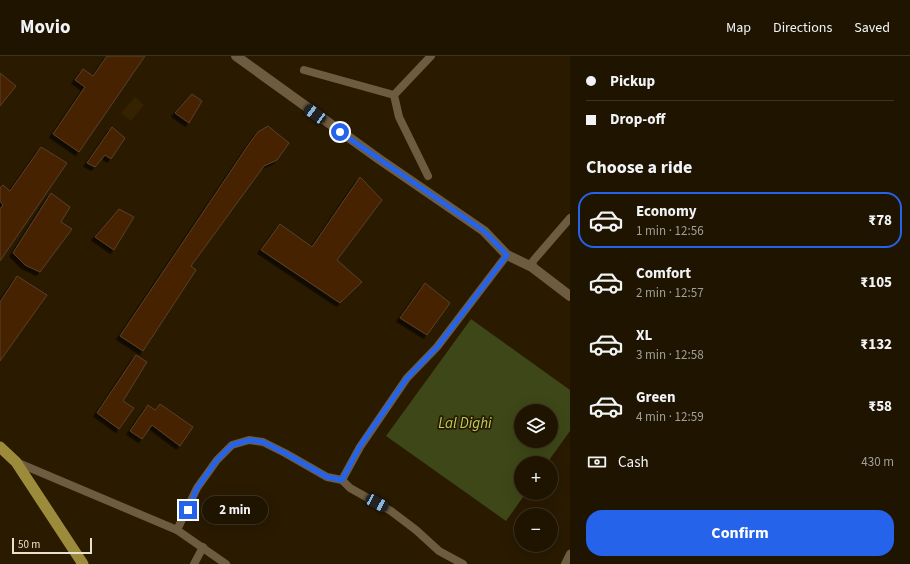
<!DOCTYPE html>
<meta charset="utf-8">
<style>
:root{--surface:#1f1400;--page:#2c210f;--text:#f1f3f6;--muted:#a19e99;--line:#3c3322;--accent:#2563eb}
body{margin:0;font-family:"Source Sans 3",sans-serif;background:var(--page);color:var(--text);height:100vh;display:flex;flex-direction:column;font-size:15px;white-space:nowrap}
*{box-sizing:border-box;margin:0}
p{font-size:13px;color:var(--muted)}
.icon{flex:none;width:22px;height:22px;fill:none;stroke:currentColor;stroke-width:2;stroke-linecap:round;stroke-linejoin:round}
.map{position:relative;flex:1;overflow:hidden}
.details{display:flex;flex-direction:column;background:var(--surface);width:340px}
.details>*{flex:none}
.banner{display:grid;align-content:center;height:88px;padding:0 16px;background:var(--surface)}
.fabs{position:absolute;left:514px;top:348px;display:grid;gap:8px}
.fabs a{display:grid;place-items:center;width:44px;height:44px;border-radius:50%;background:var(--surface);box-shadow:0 4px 16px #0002,0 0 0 1px var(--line);font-size:20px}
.scale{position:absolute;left:12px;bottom:10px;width:80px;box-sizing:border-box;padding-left:4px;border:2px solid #eae0d0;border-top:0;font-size:11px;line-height:14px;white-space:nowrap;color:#eae0d0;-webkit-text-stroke:3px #291a00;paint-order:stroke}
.end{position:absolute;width:18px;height:18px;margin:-9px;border:5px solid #2563eb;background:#fff;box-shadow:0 0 0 2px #fff}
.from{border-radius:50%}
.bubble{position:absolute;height:28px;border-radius:14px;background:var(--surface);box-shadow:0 4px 16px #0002,0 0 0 1px var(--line);font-size:13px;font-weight:700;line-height:28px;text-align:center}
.car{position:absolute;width:12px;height:24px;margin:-12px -6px;border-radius:5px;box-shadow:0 0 3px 1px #0007;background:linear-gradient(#222 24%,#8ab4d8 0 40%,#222 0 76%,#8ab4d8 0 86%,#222 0)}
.banner b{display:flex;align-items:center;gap:14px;height:38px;font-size:15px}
.banner b+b{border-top:1px solid var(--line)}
.banner i{width:10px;height:10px;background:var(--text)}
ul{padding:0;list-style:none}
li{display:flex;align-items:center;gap:12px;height:56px;margin:0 8px 6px;padding:0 8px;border:2px solid transparent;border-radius:16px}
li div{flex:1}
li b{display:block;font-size:15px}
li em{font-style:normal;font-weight:700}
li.on{border-color:var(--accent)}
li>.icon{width:36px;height:36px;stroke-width:1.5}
h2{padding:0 16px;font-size:18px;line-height:48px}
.pay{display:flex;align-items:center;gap:10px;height:44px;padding:0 16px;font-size:15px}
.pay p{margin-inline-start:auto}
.action{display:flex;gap:8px;margin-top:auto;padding:8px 16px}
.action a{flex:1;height:46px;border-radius:16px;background:var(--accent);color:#fff;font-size:16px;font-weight:700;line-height:46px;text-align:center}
header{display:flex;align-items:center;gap:24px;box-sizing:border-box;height:56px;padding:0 20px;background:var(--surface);border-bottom:1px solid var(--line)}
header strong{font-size:19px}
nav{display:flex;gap:22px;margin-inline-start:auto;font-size:14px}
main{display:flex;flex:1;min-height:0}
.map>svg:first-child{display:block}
.built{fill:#342200}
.water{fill:#3d4717;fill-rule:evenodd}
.building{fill:#472401;stroke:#59402b;filter:url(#shadow)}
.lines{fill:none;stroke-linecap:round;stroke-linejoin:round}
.minor{stroke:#6d5c3f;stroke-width:8}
.tertiary{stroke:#6d5c3f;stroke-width:10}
.primary{stroke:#9d8b3c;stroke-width:11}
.route{stroke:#2563eb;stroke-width:5}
.labels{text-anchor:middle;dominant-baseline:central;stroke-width:3.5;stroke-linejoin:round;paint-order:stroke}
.water-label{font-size:15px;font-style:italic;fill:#b9d25b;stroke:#291a00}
</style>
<header>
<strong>Movio</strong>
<nav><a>Map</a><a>Directions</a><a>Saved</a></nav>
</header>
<main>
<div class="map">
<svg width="570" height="508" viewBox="0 0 570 508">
<defs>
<filter id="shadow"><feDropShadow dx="-3.5" dy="3.5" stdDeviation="0" flood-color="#0009"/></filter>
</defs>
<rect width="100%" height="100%" fill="#291a00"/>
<!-- built -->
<path class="built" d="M135 41 144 49 131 65 121 57Z"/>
<!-- water -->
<path class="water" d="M471 263 570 334V375L547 407H521V437H526L506 465 386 380ZM521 355H551V385H521Z"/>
<!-- building -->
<g class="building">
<path d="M107 0H145L79 96 53 78 85 31 75 24 83 13 93 20Z"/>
<path d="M0 17 16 30 0 50Z"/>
<path d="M192 38 202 45 189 67 175 57Z"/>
<path d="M268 70 289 87 277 104 264 110 191 210 196 214 143 295 120 280 249 88 258 76Z"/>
<path d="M112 71 125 82 111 103 105 99 95 111 87 107Z"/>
<path d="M41 91 67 107 0 205V153L3 149 0 145V132L3 129 10 135Z"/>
<path d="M360 121 382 144 337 204 362 226 340 247 261 194 280 168 312 191Z"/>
<path d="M51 137 70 151 61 166 72 173 40 216 25 209 13 197Z"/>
<path d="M119 153 134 161 114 194 95 181Z"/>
<path d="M17 220 47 239 0 305V246Z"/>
<path d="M425 227 450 247 427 279 400 262Z"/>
<path d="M136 299 147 306 123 345 134 352 119 373 97 357Z"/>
<path d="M160 348 193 371 180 390 152 369 142 383 130 375 148 349 155 354Z"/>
</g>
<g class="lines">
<!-- minor -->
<g class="minor">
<path d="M304 14 394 39"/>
<path d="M428 120 399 61 394 39 431 0"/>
<path d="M532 211 533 205 570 162"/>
<path d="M16 406 177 474 197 432 217 404 232 389 249 384 263 386 285 397 327 421 342 424"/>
<path d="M177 474 226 508"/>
<path d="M194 508 203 491"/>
<path d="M463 508 439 495 416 474 391 455 350 432 342 424 360 391 407 322 437 291 507 199"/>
<path d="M565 508 570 498"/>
</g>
<!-- tertiary -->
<path class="tertiary" d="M236 0 379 103 484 175 507 199 532 211 570 240"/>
<!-- primary -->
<path class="primary" d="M0 391 16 406 83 508"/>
</g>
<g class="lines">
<!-- route -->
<path class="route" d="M188 454 197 432 217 404 232 389 250 384 263 386 285 397 327 421 342 424 360 390 407 322 437 291 507 199 484 175 340 76"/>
</g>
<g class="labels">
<!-- water labels -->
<g class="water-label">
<text x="465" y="367">Lal Dighi</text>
</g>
</g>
</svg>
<div class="fabs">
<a><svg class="icon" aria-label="layers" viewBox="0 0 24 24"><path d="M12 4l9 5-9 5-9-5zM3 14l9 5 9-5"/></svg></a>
<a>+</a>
<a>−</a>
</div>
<div class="scale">50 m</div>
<i class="end from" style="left:340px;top:76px"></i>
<i class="end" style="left:188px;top:454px"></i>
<div class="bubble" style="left:202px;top:440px;width:66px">2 min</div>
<i class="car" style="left:315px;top:58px;rotate:306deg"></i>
<i class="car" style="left:377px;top:447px;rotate:118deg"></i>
</div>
<section class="details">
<div class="banner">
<b><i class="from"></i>Pickup</b>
<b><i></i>Drop-off</b>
</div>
<h2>Choose a ride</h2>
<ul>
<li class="on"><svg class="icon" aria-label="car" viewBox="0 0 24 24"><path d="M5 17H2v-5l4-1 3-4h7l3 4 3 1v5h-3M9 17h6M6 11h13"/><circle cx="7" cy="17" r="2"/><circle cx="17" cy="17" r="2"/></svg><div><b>Economy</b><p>1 min · 12:56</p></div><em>₹78</em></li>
<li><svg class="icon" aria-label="car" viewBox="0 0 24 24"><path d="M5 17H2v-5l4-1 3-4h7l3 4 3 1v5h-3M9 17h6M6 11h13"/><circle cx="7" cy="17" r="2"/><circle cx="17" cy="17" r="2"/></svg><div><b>Comfort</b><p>2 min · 12:57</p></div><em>₹105</em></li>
<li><svg class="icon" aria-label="car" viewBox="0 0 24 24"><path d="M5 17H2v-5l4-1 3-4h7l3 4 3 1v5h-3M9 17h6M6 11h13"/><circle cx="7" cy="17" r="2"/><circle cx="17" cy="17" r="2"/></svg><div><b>XL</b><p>3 min · 12:58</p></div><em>₹132</em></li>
<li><svg class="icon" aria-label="car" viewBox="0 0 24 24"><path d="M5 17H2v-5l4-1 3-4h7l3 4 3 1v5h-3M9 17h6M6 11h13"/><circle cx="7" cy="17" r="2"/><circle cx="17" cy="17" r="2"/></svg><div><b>Green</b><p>4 min · 12:59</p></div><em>₹58</em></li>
</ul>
<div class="pay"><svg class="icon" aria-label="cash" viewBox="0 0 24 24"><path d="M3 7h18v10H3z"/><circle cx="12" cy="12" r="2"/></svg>Cash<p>430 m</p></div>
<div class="action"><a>Confirm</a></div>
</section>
</main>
